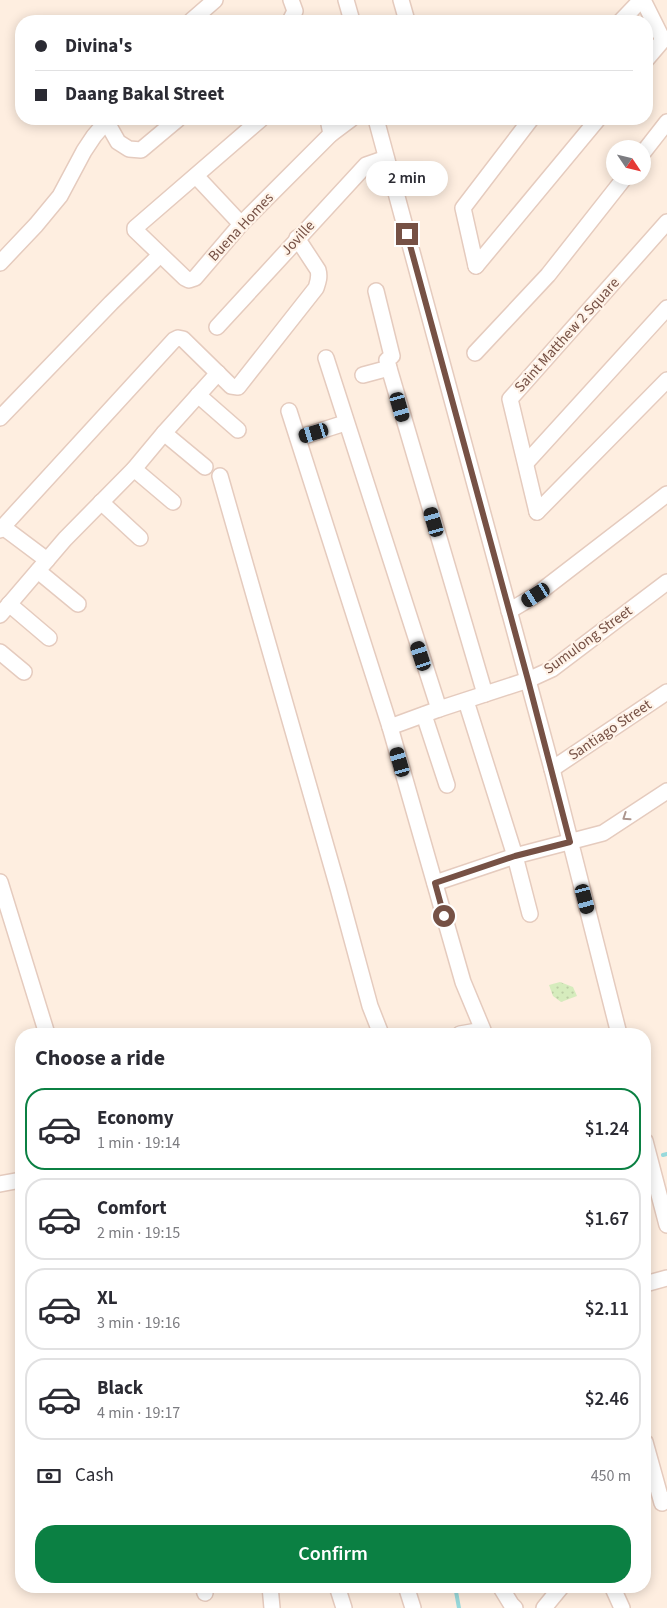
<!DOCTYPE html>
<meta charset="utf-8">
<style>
:root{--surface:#fff;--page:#f7f7f7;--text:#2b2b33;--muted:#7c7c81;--line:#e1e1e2;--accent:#0b8043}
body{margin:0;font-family:"Source Sans 3",sans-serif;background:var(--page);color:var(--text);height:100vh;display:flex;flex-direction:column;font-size:19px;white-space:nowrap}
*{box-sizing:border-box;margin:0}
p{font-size:16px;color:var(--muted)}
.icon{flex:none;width:28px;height:28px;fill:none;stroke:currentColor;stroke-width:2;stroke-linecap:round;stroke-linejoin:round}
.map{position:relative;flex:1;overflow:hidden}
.sheet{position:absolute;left:15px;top:1028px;width:636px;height:565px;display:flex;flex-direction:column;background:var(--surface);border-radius:20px;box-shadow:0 2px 12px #0003}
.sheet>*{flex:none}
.hud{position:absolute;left:15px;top:15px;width:638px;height:110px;border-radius:20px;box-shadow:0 2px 12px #0003;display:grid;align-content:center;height:110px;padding:0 20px;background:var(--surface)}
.needle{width:32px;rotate:125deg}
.fabs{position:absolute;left:606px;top:140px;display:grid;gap:10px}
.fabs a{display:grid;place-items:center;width:45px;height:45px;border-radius:50%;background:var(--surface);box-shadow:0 2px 12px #0003;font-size:25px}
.end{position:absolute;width:22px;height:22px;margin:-11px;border:6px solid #765145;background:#fff;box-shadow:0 0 0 2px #fff}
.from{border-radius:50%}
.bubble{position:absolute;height:35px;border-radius:18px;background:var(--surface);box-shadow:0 2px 12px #0003;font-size:16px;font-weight:600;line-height:35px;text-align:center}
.car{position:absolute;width:15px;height:30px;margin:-15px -8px;border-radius:6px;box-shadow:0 0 4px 1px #0007;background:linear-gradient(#222 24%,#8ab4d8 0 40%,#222 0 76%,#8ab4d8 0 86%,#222 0)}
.hud b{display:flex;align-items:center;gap:18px;height:48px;font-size:19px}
.hud b+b{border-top:1px solid var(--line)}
.hud i{width:12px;height:12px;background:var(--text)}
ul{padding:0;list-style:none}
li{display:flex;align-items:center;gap:15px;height:82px;margin:0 10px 8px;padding:0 10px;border:2px solid var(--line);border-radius:20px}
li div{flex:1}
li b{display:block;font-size:19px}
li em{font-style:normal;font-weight:600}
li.active{border-color:var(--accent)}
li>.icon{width:45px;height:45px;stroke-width:1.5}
h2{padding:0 20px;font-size:22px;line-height:60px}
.pay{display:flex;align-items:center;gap:12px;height:55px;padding:0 20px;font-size:19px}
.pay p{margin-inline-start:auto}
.cta{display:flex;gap:10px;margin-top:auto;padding:10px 20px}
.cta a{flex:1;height:58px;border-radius:20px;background:var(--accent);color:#fff;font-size:20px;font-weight:600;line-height:58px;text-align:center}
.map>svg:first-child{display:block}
.park{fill:url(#park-dots)}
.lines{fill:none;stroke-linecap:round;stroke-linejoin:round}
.stream{stroke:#98d9db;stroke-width:4}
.minor-casing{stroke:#e5cbbe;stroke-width:18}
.minor{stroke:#fff;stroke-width:15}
.oneway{stroke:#ad978f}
.route{stroke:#765145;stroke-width:6}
.labels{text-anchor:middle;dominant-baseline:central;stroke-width:4.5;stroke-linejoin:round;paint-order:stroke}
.street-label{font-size:15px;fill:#765145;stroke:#fff3e8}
</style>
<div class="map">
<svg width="667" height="1608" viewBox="0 0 667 1608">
<defs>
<pattern id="park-dots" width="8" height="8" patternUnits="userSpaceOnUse" patternTransform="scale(1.25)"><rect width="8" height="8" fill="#d6ecbd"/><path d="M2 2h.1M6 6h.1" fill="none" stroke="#bbcca4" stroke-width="1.8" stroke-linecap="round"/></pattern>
</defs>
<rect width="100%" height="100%" fill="#feeee0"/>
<!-- park -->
<path class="park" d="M560 982 573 987 577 996 561 1002 553 996 549 985Z"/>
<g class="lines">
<!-- stream -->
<g class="stream">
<path d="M663 1155 667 1154"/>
<path d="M455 1586 459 1608"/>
</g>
<!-- minor casing -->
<g class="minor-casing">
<g id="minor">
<path d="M346 0 352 21"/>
<path d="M401 0 407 21"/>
<path d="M643 0 663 40 646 60"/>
<path d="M191 21 215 0"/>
<path d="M290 21 295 11 291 0"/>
<path d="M621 21 641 0"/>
<path d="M105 119 118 142 129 149 141 150 178 119"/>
<path d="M261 119 135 228V230L185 278 189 280 195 278 241 224 331 134 351 119"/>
<path d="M328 119 331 134"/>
<path d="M376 119 552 769 619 1034"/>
<path d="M642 154 667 122"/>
<path d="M196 176 241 224"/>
<path d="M0 263 36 225 60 196 84 151 94 136 106 122"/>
<path d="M476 266 598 119"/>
<path d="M476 266 463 208 531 119"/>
<path d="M376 291 392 356 387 360 389 368 485 694"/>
<path d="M217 327 366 165 386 158"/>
<path d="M475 353 548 275 626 176"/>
<path d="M326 358 439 709"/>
<path d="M363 375 389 368"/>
<path d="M198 395 238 430"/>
<path d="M289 411 390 727 463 982 483 1030 460 1034"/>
<path d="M0 418 111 303 160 255"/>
<path d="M164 433 205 467"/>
<path d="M298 438 345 423"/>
<path d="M526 463 667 308"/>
<path d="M134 469 173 502"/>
<path d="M220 476 338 888 370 1006 381 1034"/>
<path d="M101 502 140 538"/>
<path d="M537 512 510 399 667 222"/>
<path d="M537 512 667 380"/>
<path d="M3 527 47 560"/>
<path d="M0 530 174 340 178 338 183 339 231 386 238 387 316 288C318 282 320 277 318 270L297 238"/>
<path d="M38 571 78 604"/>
<path d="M9 604 49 638"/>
<path d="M509 611 536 595 667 494"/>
<path d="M0 615 65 539 134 469 164 433 218 373"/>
<path d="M0 652 24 672"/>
<path d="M466 701 515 856 530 914"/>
<path d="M424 715 447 785"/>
<path d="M390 727 439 709 528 680 552 669 667 582"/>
<path d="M552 769 667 692"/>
<path d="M0 882 47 1034"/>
<path d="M435 883 515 856 603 833 667 791"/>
<path d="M645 1141 667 1225"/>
<path d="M0 1184 21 1180"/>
<path d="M645 1284 667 1278"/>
<path d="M645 1442 662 1503 667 1500"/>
<path d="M203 1586 205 1593"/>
<path d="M270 1586 272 1608"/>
<path d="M337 1586 344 1608"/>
<path d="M406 1586 413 1608"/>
<path d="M500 1586 511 1604 515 1608"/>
<path d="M612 1586 622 1608"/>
<path d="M544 1608 562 1586"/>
</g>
</g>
<!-- minor -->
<use href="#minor" class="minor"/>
</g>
<!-- one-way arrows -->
<defs><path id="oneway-chevron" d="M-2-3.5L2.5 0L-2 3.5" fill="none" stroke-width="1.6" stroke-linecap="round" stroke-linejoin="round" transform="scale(1.25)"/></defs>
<use class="oneway" href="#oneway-chevron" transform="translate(626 817) rotate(146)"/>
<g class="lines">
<!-- route -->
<path class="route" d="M407 234 528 680 570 842 515 856 435 883 444 916"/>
</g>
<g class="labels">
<!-- street labels -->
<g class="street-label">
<text transform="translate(241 227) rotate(-47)">Buena Homes</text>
<text transform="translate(298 238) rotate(-47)">Joville</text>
<text transform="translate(567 335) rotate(-48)">Saint Matthew 2 Square</text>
<text transform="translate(588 640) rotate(-36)">Sumulong Street</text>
<text transform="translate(610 730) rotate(-34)">Santiago Street</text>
</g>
</g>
</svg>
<div class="fabs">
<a><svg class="needle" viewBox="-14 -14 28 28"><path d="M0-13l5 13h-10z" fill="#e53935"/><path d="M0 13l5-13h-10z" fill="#7c7c81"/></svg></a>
</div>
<i class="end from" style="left:444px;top:916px"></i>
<i class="end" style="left:407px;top:234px"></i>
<div class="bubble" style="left:366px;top:161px;width:82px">2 min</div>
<i class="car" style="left:400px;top:407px;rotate:164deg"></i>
<i class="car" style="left:314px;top:433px;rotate:253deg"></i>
<i class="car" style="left:434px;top:522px;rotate:344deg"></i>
<i class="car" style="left:536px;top:595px;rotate:237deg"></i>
<i class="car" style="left:421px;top:656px;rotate:342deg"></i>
<i class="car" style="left:400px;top:762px;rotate:344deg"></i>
<i class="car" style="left:585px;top:899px;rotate:165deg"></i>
<div class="hud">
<b><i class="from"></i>Divina's</b>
<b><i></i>Daang Bakal Street</b>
</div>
<section class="sheet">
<h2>Choose a ride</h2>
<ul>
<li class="active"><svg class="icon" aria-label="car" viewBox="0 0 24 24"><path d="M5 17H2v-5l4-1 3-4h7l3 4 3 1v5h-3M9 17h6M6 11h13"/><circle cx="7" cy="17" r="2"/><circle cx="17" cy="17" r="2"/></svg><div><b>Economy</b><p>1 min · 19:14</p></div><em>$1.24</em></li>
<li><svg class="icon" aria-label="car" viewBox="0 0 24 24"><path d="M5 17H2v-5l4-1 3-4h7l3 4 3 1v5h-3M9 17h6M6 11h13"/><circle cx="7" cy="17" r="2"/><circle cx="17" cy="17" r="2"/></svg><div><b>Comfort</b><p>2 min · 19:15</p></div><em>$1.67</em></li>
<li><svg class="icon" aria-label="car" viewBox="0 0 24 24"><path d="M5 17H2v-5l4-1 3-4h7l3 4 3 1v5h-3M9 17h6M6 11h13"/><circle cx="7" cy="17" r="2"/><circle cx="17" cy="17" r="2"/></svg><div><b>XL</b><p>3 min · 19:16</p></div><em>$2.11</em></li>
<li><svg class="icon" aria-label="car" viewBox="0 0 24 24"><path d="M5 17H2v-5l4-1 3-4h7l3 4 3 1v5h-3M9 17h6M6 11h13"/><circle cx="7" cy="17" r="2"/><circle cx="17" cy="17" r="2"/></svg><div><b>Black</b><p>4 min · 19:17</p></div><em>$2.46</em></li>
</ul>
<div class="pay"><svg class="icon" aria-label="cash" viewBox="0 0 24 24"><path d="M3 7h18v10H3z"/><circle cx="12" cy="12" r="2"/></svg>Cash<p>450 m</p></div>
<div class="cta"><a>Confirm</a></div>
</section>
</div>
